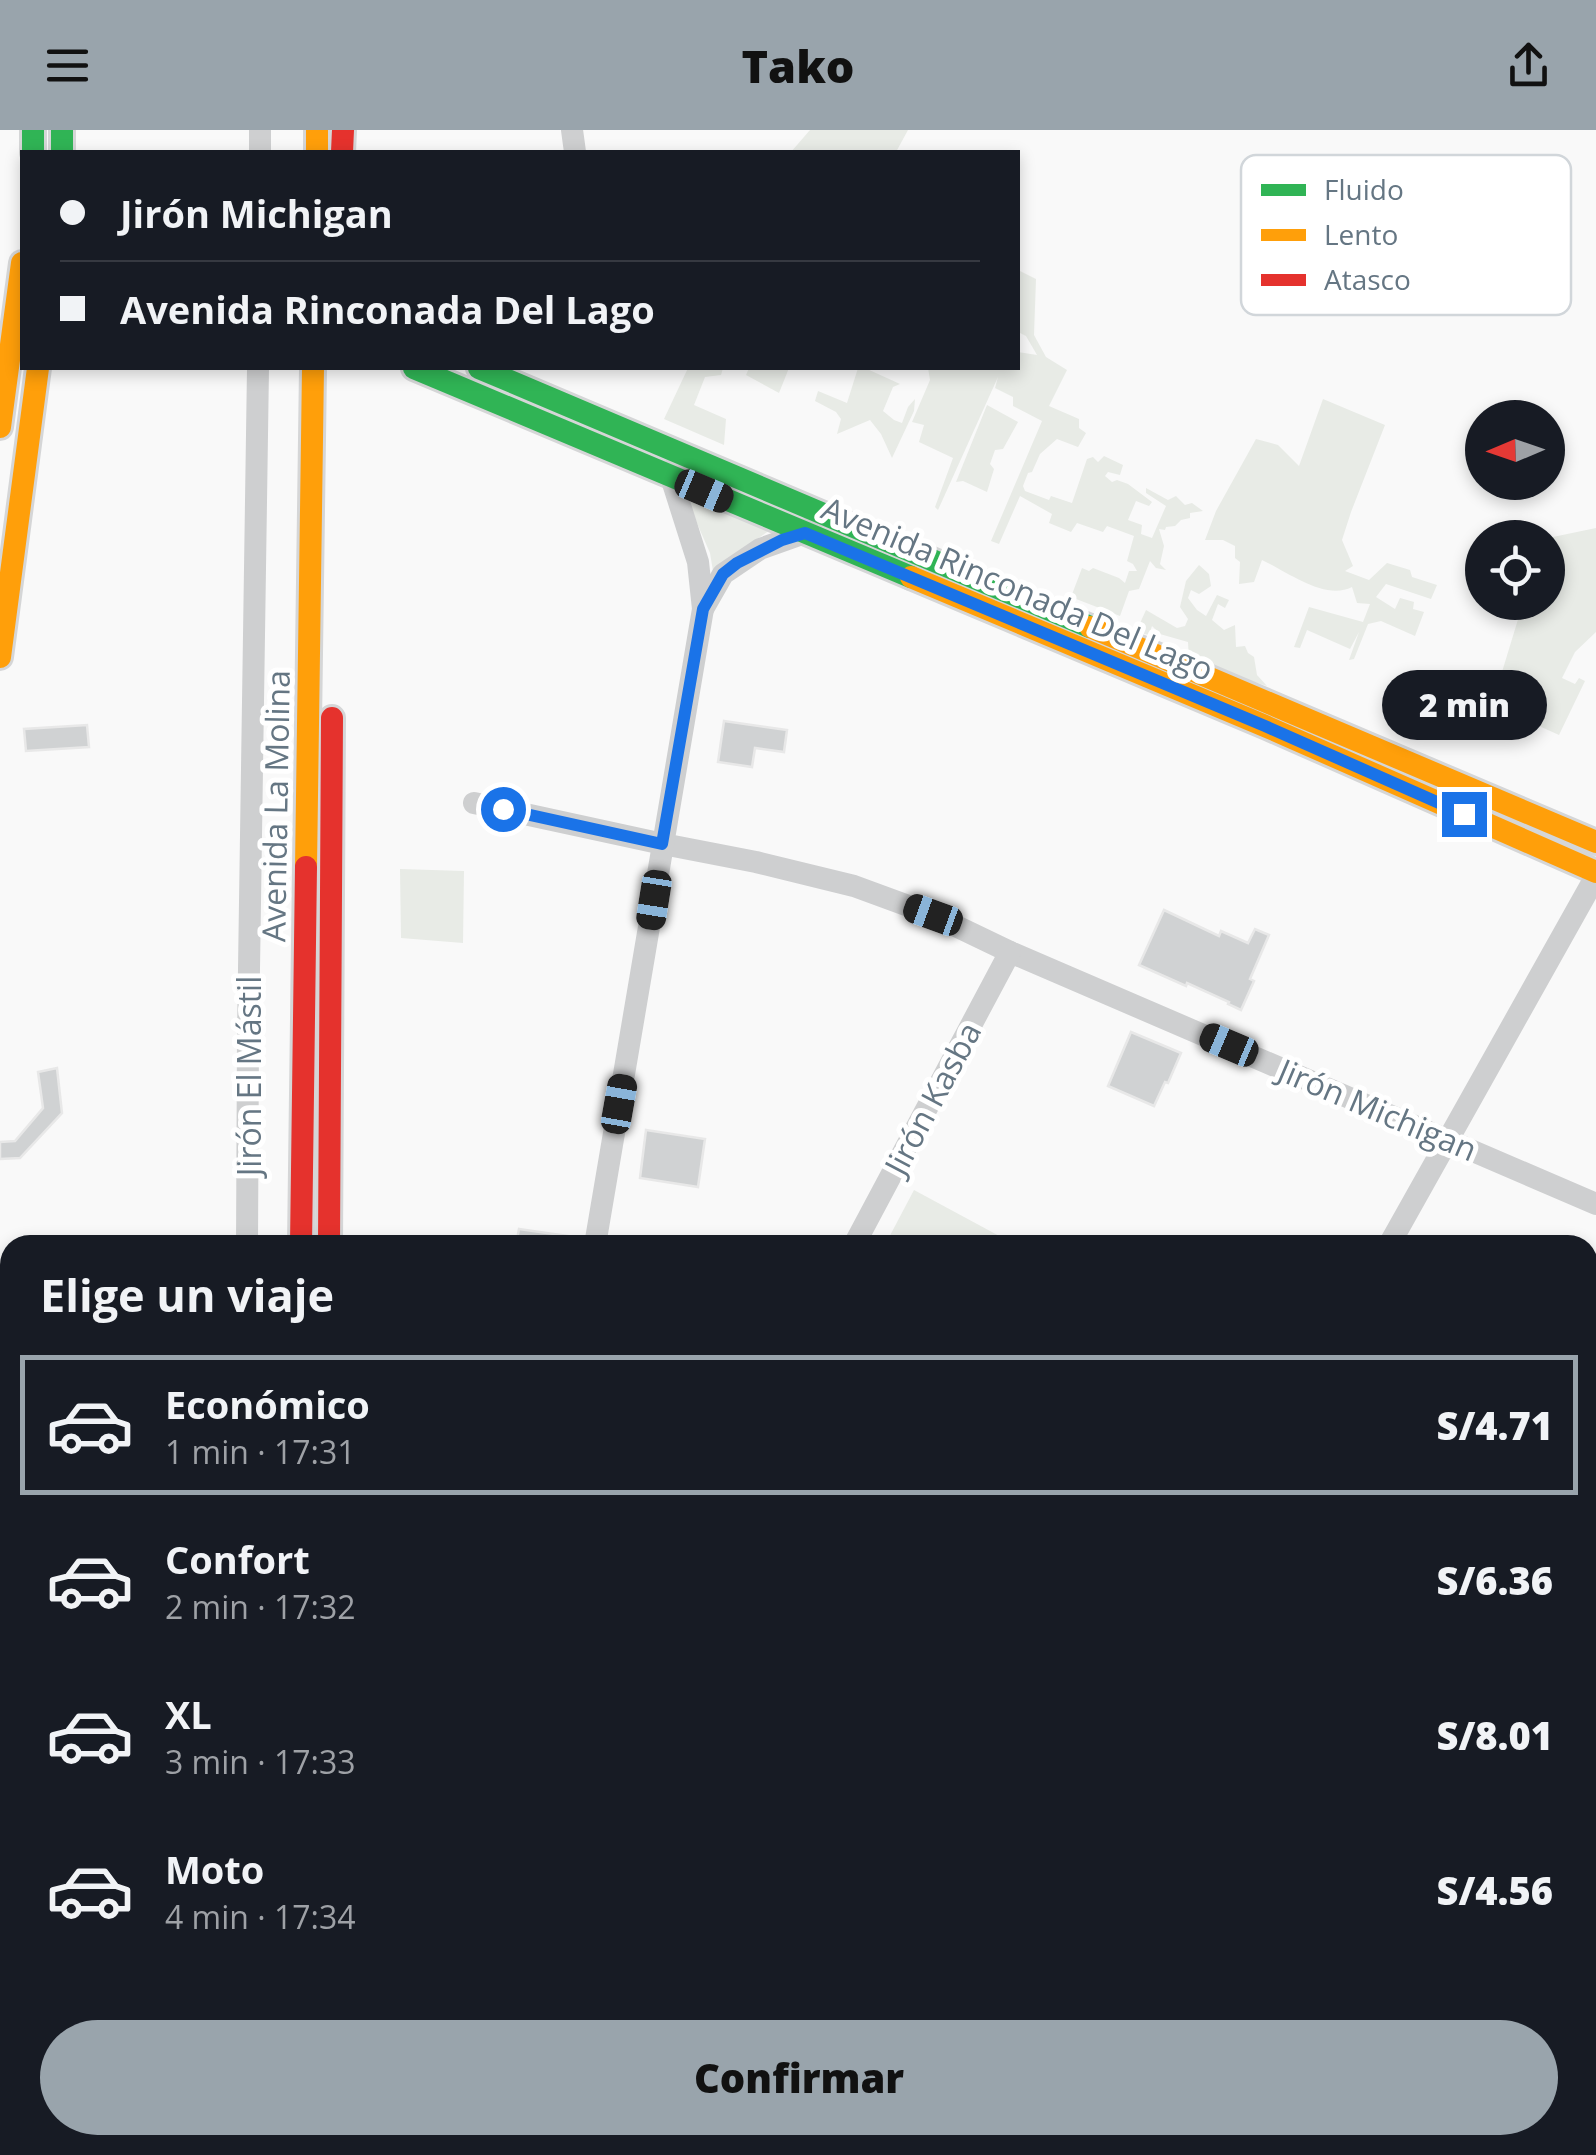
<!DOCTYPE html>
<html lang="es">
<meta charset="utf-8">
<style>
:root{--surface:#171b24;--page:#20242c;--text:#f1f3f6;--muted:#9ea1a6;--line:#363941;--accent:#99a4ac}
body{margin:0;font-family:"Open Sans",sans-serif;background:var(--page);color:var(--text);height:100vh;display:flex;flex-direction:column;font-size:38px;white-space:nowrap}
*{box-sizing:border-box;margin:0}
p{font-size:32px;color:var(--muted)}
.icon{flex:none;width:55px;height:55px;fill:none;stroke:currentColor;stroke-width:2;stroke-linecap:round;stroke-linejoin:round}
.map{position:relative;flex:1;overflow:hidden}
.drawer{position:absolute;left:0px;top:1105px;width:1598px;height:920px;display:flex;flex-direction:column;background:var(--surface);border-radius:30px 30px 0 0;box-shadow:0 5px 15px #0003}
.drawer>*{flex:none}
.banner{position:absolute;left:20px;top:20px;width:1000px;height:220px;border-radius:0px;box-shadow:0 5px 15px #0003;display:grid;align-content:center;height:220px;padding:0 40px;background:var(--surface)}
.needle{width:65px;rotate:268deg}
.fabs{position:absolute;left:1465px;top:270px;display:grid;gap:20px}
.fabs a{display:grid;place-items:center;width:100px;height:100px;border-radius:50%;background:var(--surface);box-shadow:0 5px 15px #0003;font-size:50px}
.end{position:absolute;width:45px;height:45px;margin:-22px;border:12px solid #1a73e8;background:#fff;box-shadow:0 0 0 5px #fff}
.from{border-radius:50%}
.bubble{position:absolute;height:70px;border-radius:35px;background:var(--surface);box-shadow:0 5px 15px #0003;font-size:32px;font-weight:800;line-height:70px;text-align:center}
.car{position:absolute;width:30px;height:60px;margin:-30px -15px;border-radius:12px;box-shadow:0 0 8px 2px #0007;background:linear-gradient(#222 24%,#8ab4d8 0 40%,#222 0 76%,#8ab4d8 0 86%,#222 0)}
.banner b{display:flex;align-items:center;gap:35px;height:95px;font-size:38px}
.banner b+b{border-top:2px solid var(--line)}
.banner i{width:25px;height:25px;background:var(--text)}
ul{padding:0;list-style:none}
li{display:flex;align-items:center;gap:30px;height:140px;margin:0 20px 15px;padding:0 20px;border:5px solid transparent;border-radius:0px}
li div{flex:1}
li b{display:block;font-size:38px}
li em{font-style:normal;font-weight:800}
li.on{border-color:var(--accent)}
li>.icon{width:90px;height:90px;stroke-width:1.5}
h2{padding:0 40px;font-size:45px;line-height:120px}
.button{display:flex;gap:20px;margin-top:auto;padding:20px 40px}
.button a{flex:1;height:115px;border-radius:60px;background:var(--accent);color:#111;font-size:40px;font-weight:800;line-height:115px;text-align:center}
header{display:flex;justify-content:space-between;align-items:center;height:130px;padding:0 40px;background:var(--accent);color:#111;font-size:45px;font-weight:800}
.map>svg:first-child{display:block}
.green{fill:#e8ebe6}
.building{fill:#d0d2d3;stroke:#e8e8e8;stroke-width:2.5}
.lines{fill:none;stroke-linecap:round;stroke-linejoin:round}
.fast-casing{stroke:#d5d6d7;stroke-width:28}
.slow-casing{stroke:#d5d6d7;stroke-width:28}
.jam-casing{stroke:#d5d6d7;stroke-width:28}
.street{stroke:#cecfd0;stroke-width:22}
.fast{stroke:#30b455;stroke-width:22}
.slow{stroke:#ff9f0a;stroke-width:22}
.jam{stroke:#e5322d;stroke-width:22}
.route{stroke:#1a73e8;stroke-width:12}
.labels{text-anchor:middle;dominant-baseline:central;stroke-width:10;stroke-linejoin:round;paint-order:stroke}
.street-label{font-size:32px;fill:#657683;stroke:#fff}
.key{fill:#fff;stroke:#d1d6da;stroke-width:2.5}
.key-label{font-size:28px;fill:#657683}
</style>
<header><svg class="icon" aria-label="menu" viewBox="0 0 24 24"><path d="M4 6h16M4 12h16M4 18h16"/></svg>Tako<svg class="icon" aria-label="share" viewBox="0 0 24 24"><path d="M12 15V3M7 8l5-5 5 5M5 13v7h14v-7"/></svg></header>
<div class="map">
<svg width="1596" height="2025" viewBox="0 0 1596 2025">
<rect width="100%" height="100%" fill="#f9f9f9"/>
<!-- green -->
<g class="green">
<path d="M810 0H908L896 22H791Z"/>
<path d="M1018 140 1036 149 1034 205 1046 227 1067 240 1049 276 1079 289V298L1086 303 1078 317 1057 309 1040 324 1032 342 1028 343 1023 356 1025 361 1049 370 1051 366 1072 373 1087 329 1093 327 1098 332 1104 326 1123 335 1120 345 1108 342 1105 346 1112 352 1117 350 1128 354 1152 372 1149 376 1136 371 1128 390 1142 395 1141 404 1152 408 1166 376 1146 363V358L1168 370 1176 366 1185 375 1192 373 1203 381 1190 383V388L1181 390 1175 396 1166 397 1165 400 1159 399 1164 416 1160 434 1166 440 1156 438 1150 431 1139 459 1129 461 1120 486 1071 467 1082 438 1089 441 1093 438 1119 448 1125 453 1129 441H1137L1133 434 1127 431 1134 406 1107 396 1103 402 1077 393 1071 402 1049 393 1052 384 1020 366 999 414 991 411 1042 291 1013 276V267L995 258 998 247 938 380 935 377 953 328 919 312 924 295 912 292 930 250 928 238H1018V222L1037 225 1026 206 1018 202Z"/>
<path d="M688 238H723L721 245 705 247 694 275 726 289 724 315 664 289Z"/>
<path d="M749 238H789L779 263 746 245Z"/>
<path d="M858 238H865L900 254 893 257 883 281 894 290 902 293 908 277 915 269 914 281 892 328 881 304 870 290 837 304 841 289 836 282 815 271 818 261 847 273Z"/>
<path d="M1323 269 1385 295 1351 382 1342 410 1353 436 1345 441 1369 450 1387 433 1410 440 1412 447 1437 455 1431 469 1386 454 1376 467 1395 479 1400 468 1414 472 1413 479 1424 482 1415 506 1381 491 1368 494 1354 529 1349 530 1359 502 1350 519 1307 500 1300 518 1294 517 1309 477 1363 492 1370 474 1357 473 1352 457C1325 471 1288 442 1262 430L1254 452 1239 454 1240 432 1235 428V416L1223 410H1205L1216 381 1256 309 1278 315 1299 336Z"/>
<path d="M987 275 1018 292 1003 319 995 320 990 334 994 339 987 362 963 351 956 352Z"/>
<path d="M682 359 774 397 713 441 710 423Z"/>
<path d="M1596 398V502L1575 522 1562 548 1575 554 1579 548 1585 551 1559 605 1539 596 1540 590 1513 579 1510 584 1491 578 1523 473 1548 472V408Z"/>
<path d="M1199 435 1209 444 1211 456 1199 464 1191 460 1188 468 1197 480 1206 486 1217 465 1229 470 1225 478 1218 474 1212 490 1224 500 1235 495 1236 517 1245 516 1248 523 1254 527 1257 545 1267 556 1189 531 1188 512 1160 504 1152 496 1149 505 1136 502 1146 480 1177 498 1185 496 1188 489 1180 477 1186 451Z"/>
<path d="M400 739 464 741 463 813 401 808Z"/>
<path d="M914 1060 1016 1115H885Z"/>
</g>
<!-- building -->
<g class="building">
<path d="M724 591 787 600 784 622 755 618 752 637 718 632Z"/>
<path d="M87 595 89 617 26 621 24 599Z"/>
<path d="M1164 780 1219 806 1221 801 1248 813 1255 799 1269 805 1250 849 1254 851 1241 880 1228 874 1229 872 1187 853 1186 856 1139 835Z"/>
<path d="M1131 902 1181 923 1168 953 1165 952 1154 976 1108 956Z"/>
<path d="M57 938 62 983 20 1028 0 1029V1012L15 1011 43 978 38 942Z"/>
<path d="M646 1000 705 1009 698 1057 640 1048Z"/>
<path d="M519 1099 568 1106 567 1115H516Z"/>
</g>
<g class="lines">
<!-- fast casing -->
<g class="fast-casing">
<g id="fast">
<path d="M33 0V22"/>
<path d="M62 0V22"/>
<path d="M414 238 911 447"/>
<path d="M479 238 1090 497"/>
<path d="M378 2015 383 2025"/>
</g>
</g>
<!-- slow casing -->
<g class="slow-casing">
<g id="slow">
<path d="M317 0V22"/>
<path d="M0 297 22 133"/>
<path d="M911 447 1265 596 1596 742"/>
<path d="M1090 497 1596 712"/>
<path d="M0 527 38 238"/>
<path d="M306 737 313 238"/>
<path d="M1588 1870 1596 1875"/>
<path d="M326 2025 327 2015"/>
</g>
</g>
<!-- jam casing -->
<g class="jam-casing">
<g id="jam">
<path d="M342 22 343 0"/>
<path d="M301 1115 306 737"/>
<path d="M329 1115 332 588"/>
<path d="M0 1432 10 1436"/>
<path d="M0 1458 10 1462"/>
<path d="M1588 1834 1596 1839"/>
<path d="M275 2025 276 2015"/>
</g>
</g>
<!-- street -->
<g class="street">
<path d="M572 0 575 22"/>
<path d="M260 22V0"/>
<path d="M703 479 723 444 760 419 805 403 811 397"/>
<path d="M474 673 663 714 756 732 854 756 933 785 1010 822 1596 1074"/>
<path d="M247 1115 248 906 258 238"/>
<path d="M595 1115 703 479 698 432 671 347 674 338"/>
<path d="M854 1115 1010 822"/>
<path d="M1389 1115 1596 746"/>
<path d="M1588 1428 1596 1412"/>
<path d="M0 1580 10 1584"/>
<path d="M0 2009 10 2006"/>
<path d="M755 2015 761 2025"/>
<path d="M1167 2015 1186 2025"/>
<path d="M874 2025 884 2015"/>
</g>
<!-- fast -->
<use href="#fast" class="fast"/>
<!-- slow -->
<use href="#slow" class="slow"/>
<!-- jam -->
<use href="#jam" class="jam"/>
</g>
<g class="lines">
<!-- route -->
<path class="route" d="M503 679 662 714 703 479 723 444 737 433 782 410 805 403 1265 596 1464 684"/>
</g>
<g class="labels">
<!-- street labels -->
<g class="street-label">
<text transform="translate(1018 458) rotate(23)">Avenida Rinconada Del Lago</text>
<text transform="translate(275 676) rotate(-89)">Avenida La Molina</text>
<text transform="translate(248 946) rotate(-90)">Jirón El Mástil</text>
<text transform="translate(932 968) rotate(-62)">Jirón Kasba</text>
<text transform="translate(1378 979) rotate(23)">Jirón Michigan</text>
</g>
</g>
<!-- legend -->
<rect x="1241" y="25" width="330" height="160" rx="15" class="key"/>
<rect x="1261" y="54" width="45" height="12" fill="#30b455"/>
<rect x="1261" y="99" width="45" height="12" fill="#ff9f0a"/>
<rect x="1261" y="144" width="45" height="12" fill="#e5322d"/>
<g class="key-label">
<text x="1324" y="70">Fluido</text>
<text x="1324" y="115">Lento</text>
<text x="1324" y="160">Atasco</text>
</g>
</svg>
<div class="fabs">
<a><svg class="needle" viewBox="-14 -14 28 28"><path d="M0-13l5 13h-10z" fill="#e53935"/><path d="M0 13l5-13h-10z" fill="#9ea1a6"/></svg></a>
<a><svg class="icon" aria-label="locate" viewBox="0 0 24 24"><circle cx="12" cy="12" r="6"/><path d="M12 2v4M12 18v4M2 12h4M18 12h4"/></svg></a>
</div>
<i class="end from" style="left:503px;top:679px"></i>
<i class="end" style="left:1464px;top:684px"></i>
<div class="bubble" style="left:1382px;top:540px;width:165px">2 min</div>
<i class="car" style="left:704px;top:361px;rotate:113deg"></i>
<i class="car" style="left:654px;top:770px;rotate:189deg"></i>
<i class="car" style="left:933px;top:785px;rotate:290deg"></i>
<i class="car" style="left:1229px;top:915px;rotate:293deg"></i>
<i class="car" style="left:619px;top:974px;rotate:10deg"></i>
<div class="banner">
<b><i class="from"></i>Jirón Michigan</b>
<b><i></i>Avenida Rinconada Del Lago</b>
</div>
<section class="drawer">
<h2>Elige un viaje</h2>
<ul>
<li class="on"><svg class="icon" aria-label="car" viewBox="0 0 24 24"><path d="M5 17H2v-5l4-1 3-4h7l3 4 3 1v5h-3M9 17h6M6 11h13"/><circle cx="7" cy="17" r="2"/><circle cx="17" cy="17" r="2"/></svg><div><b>Económico</b><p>1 min · 17:31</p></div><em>S/4.71</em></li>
<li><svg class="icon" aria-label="car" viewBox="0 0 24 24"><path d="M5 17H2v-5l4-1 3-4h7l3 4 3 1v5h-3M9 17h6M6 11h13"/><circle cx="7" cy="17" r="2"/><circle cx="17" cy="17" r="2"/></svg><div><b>Confort</b><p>2 min · 17:32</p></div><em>S/6.36</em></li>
<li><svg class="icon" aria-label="car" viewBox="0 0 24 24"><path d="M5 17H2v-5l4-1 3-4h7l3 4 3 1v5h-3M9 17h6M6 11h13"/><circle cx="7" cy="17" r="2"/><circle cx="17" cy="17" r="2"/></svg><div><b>XL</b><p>3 min · 17:33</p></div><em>S/8.01</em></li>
<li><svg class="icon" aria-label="car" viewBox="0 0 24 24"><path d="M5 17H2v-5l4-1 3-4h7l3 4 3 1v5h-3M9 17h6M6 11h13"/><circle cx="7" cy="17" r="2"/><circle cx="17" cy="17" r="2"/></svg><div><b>Moto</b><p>4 min · 17:34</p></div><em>S/4.56</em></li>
</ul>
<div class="button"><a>Confirmar</a></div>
</section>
</div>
